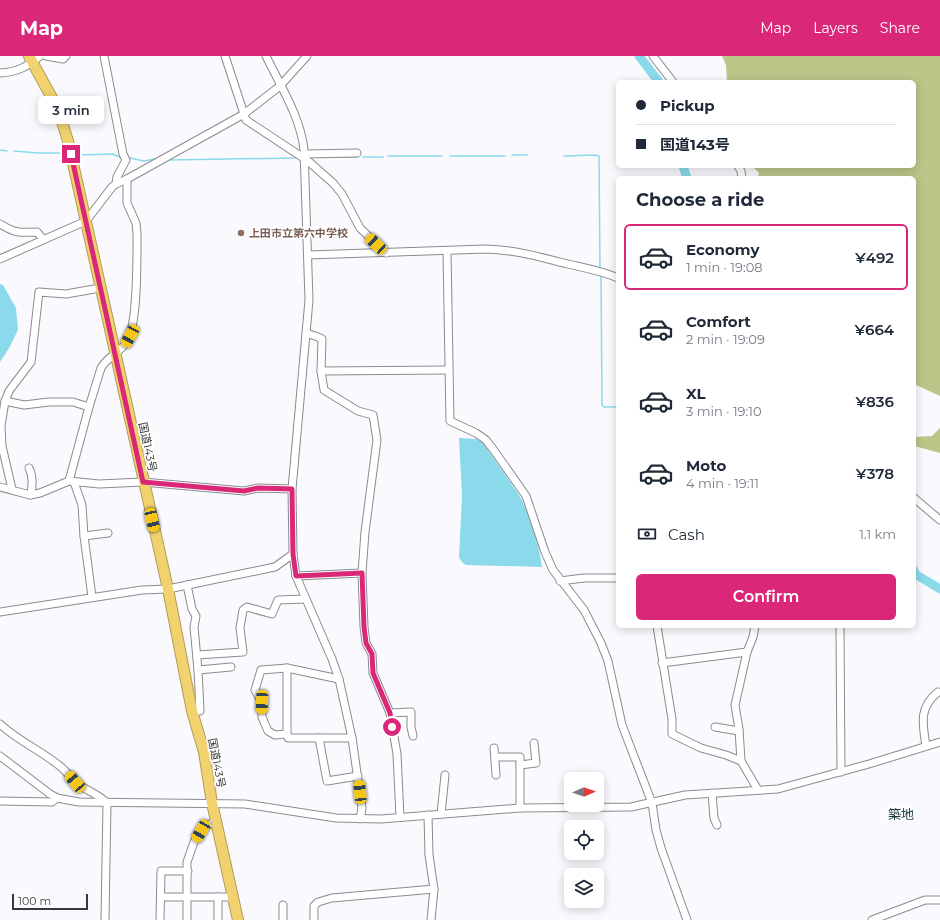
<!DOCTYPE html>
<meta charset="utf-8">
<style>
:root{--surface:#fff;--page:#f6f6f7;--text:#1f2937;--muted:#747a83;--line:#e0e1e3;--accent:#db2777}
body{margin:0;font-family:Montserrat,"Noto Sans JP",sans-serif;background:var(--page);color:var(--text);height:100vh;display:flex;flex-direction:column;font-size:15px;white-space:nowrap}
*{box-sizing:border-box;margin:0}
p{font-size:13px;color:var(--muted)}
.icon{flex:none;width:22px;height:22px;fill:none;stroke:currentColor;stroke-width:2;stroke-linecap:round;stroke-linejoin:round}
.map{position:relative;flex:1;overflow:hidden}
.panel{position:absolute;left:616px;top:120px;width:300px;height:452px;display:flex;flex-direction:column;background:var(--surface);border-radius:6px;box-shadow:0 2px 10px #0003}
.panel>*{flex:none}
.hud{position:absolute;left:616px;top:24px;width:300px;height:88px;border-radius:6px;box-shadow:0 2px 10px #0003;display:grid;align-content:center;height:88px;padding:0 20px;background:var(--surface)}
.needle{width:26px;rotate:88deg}
.tools{position:absolute;left:564px;top:716px;display:grid;gap:8px}
.tools a{display:grid;place-items:center;width:40px;height:40px;border-radius:6px;background:var(--surface);box-shadow:0 2px 10px #0003;font-size:20px}
.scale{position:absolute;left:12px;bottom:10px;width:76px;box-sizing:border-box;padding-left:4px;border:2px solid #39393b;border-top:0;font-size:11px;line-height:14px;white-space:nowrap;color:#39393b;-webkit-text-stroke:3px #fff;paint-order:stroke}
.end{position:absolute;width:18px;height:18px;margin:-9px;border:5px solid #db2777;background:#fff;box-shadow:0 0 0 2px #fff}
.from{border-radius:50%}
.bubble{position:absolute;height:28px;border-radius:6px;background:var(--surface);box-shadow:0 2px 10px #0003;font-size:13px;font-weight:600;line-height:28px;text-align:center}
.car{position:absolute;width:12px;height:24px;margin:-12px -6px;border-radius:5px;box-shadow:0 0 3px 1px #0007;background:linear-gradient(#f5c518 24%,#345 0 40%,#f5c518 0 76%,#345 0 86%,#f5c518 0)}
.hud b{display:flex;align-items:center;gap:14px;height:38px;font-size:15px}
.hud b+b{border-top:1px solid var(--line)}
.hud i{width:10px;height:10px;background:var(--text)}
ul{padding:0;list-style:none}
li{display:flex;align-items:center;gap:12px;height:66px;margin:0 8px 6px;padding:0 12px;border:2px solid transparent;border-radius:6px}
li div{flex:1}
li b{display:block;font-size:15px}
li em{font-style:normal;font-weight:600}
li.active{border-color:var(--accent)}
li>.icon{width:36px;height:36px;stroke-width:1.5}
h2{padding:0 20px;font-size:18px;line-height:48px}
.pay{display:flex;align-items:center;gap:10px;height:44px;padding:0 20px;font-size:15px}
.pay p{margin-inline-start:auto}
.action{display:flex;gap:8px;margin-top:auto;padding:8px 20px}
.action a{flex:1;height:46px;border-radius:6px;background:var(--accent);color:#fff;font-size:16px;font-weight:600;line-height:46px;text-align:center}
header{display:flex;align-items:center;gap:24px;box-sizing:border-box;height:56px;padding:0 20px;background:var(--accent);color:#fff}
header strong{font-size:19px}
nav{display:flex;gap:22px;margin-inline-start:auto;font-size:14px}
.map>svg:first-child{display:block}
.forest{fill:#bdc589}
.water{fill:#8bdaeb}
.lines{fill:none;stroke-linecap:round;stroke-linejoin:round}
.stream{stroke:#8bdaeb;stroke-width:1.5}
.river{stroke:#8bdaeb;stroke-width:9}
.minor-casing{stroke:#8b8b8f;stroke-width:9}
.highway-casing{stroke:#b19c5c;stroke-width:12}
.minor{stroke:#fff;stroke-width:7}
.highway{stroke:#f1d26e;stroke-width:10}
.route{stroke:#db2777;stroke-width:5}
.education-dot{fill:#8d6e63;stroke:#fff;stroke-width:1.5}
.labels{text-anchor:middle;dominant-baseline:central;stroke-width:3.5;stroke-linejoin:round;paint-order:stroke}
.education-label{font-size:11px;font-weight:bold;fill:#785e54;stroke:#fff;text-anchor:start}
.street-label{font-size:11px;fill:#39393b;stroke:#fff}
.quarter-label{font-size:13px;fill:#193c3d;stroke:#fff}
</style>
<header>
<strong>Map</strong>
<nav><a>Map</a><a>Layers</a><a>Share</a></nav>
</header>
<div class="map">
<svg width="940" height="864" viewBox="0 0 940 864">
<rect width="100%" height="100%" fill="#fafafe"/>
<!-- forest -->
<g class="forest">
<path d="M722 0H940V340L914 328V122H758L759 117 752 110H914V26H727L726 9Z"/>
<path d="M940 372V397L914 390V381L932 380Z"/>
</g>
<!-- water -->
<g class="water">
<path d="M0 228 3 229 16 252 18 274 9 292 0 306Z"/>
<path d="M459 382 476 383 484 388 519 439C529 456 540 492 542 511L467 509C463 508 461 505 459 501L462 440Z"/>
</g>
<g class="lines">
<!-- stream -->
<g class="stream">
<path d="M0 94 7 95"/>
<path d="M14 95 38 97H58L67 100"/>
<path d="M75 99 112 98 120 101"/>
<path d="M512 99H527"/>
<path d="M388 100H442"/>
<path d="M450 100H505"/>
<path d="M564 100 595 99 599 100 600 211"/>
<path d="M339 101H358"/>
<path d="M363 101H383"/>
<path d="M130 102 144 105 155 103"/>
<path d="M168 104 295 102"/>
<path d="M601 220 602 349 604 351H618"/>
<path d="M914 517 915 518"/>
</g>
<!-- river -->
<g class="river">
<path d="M639 0 659 26"/>
<path d="M683 110 687 122"/>
<path d="M914 514 915 518 940 533"/>
</g>
<!-- minor casing -->
<g class="minor-casing">
<g id="minor">
<path d="M46 0 63 3 66 0"/>
<path d="M104 0 123 98 126 104 117 121 116 128"/>
<path d="M225 0 246 64 308 105 333 127 342 138 360 172 386 197"/>
<path d="M266 0C280 29 301 62 304 94L309 244 292 433 293 498 296 520 332 603 339 623 352 682 362 752 360 763"/>
<path d="M653 0 673 26"/>
<path d="M0 17C17 16 27 11 40 0"/>
<path d="M304 98 357 97"/>
<path d="M738 110 741 115 742 122"/>
<path d="M0 168C15 177 19 177 37 176L43 183"/>
<path d="M447 195 450 365 476 377 486 384 493 393 526 440 545 496 553 514 584 554 601 587 608 605 622 669 652 747 656 774 661 792 687 864"/>
<path d="M308 199 486 193C517 194 539 201 568 208 585 212 602 215 618 222"/>
<path d="M0 203 86 165 112 131 116 128 127 123 244 58 280 30 307 0"/>
<path d="M306 277 318 281 322 283 321 315 324 334 358 355 373 359 377 384 365 476 362 517 364 571 366 587 372 598 373 617 390 657 397 698 400 761"/>
<path d="M321 315 448 314"/>
<path d="M5 345 24 349 49 346H73L89 351"/>
<path d="M29 412C33 420 33 431 30 439"/>
<path d="M69 425 89 351 101 312C107 301 120 296 127 286 138 268 137 202 137 178L136 167 127 147V123"/>
<path d="M74 426 82 449 84 480 92 541"/>
<path d="M0 431 30 439 40 437 69 425 99 428 143 426 244 435 258 432 292 433"/>
<path d="M12 433 2 390 1 370 5 345 9 335 31 306 39 236 66 238 100 232"/>
<path d="M914 442 940 464"/>
<path d="M84 480 108 477"/>
<path d="M296 520 362 517"/>
<path d="M560 525 584 522H618"/>
<path d="M187 529 192 553 196 560 194 571 198 614 200 655H192"/>
<path d="M0 556 142 534 168 533 275 511 293 498"/>
<path d="M657 570 672 663V678L701 692 726 699 741 705"/>
<path d="M755 570 753 581 747 596 735 649 739 673 741 705 758 734"/>
<path d="M840 570 841 716"/>
<path d="M197 599 243 596 240 572 243 554 247 551 272 558 278 544 306 543"/>
<path d="M662 607 747 596"/>
<path d="M287 612V678L288 682H352"/>
<path d="M198 614 231 611"/>
<path d="M390 657 411 656V671L413 680"/>
<path d="M0 668C18 685 42 695 61 711 68 717 73 725 81 730 90 736 99 739 107 747L105 864"/>
<path d="M715 671 739 675"/>
<path d="M287 678 275 679 268 675 262 661V646L255 634 261 614 287 612 339 623"/>
<path d="M319 682 327 725 358 720"/>
<path d="M926 690C923 669 918 652 938 636"/>
<path d="M494 692 496 719"/>
<path d="M0 700 50 738 57 742 79 746 245 748 336 762 381 763 520 752 631 751 685 739 778 733 869 708 940 686"/>
<path d="M495 701H520V709"/>
<path d="M712 737 714 762 717 769"/>
<path d="M0 745 52 746 57 742"/>
<path d="M520 752V709L536 707 534 687"/>
<path d="M441 758 445 719"/>
<path d="M428 759 429 799 434 833 431 864"/>
<path d="M161 841H233"/>
<path d="M218 841V864"/>
<path d="M160 864 161 815H188"/>
<path d="M187 864V806L194 786 201 775 207 769 216 766"/>
<path d="M283 864V849"/>
<path d="M314 864V850L318 846 332 842 434 833"/>
<path d="M872 864 925 844H940"/>
</g>
</g>
<!-- highway casing -->
<g class="highway-casing">
<path id="highway" d="M29 0 58 53 68 85 168 533 192 655 204 696 212 747 238 864"/>
</g>
<!-- minor -->
<use href="#minor" class="minor"/>
<!-- highway -->
<use href="#highway" class="highway"/>
</g>
<g class="lines">
<!-- route -->
<path class="route" d="M71 98 143 426 244 435 258 432 292 433 293 498 296 520 362 517 364 571 366 587 372 598 373 617 390 657 392 671"/>
</g>
<!-- markers -->
<circle class="education-dot" cx="241" cy="177" r="4"/>
<g class="labels">
<!-- education labels -->
<g class="education-label">
<text x="249" y="177">上田市立第六中学校</text>
</g>
<!-- street labels -->
<g class="street-label">
<text transform="translate(148 391) rotate(78)">国道143号</text>
<text transform="translate(217 707) rotate(79)">国道143号</text>
</g>
<!-- quarter labels -->
<g class="quarter-label">
<text x="901" y="758">築地</text>
</g>
</g>
</svg>
<div class="tools">
<a><svg class="needle" viewBox="-14 -14 28 28"><path d="M0-13l5 13h-10z" fill="#e53935"/><path d="M0 13l5-13h-10z" fill="#747a83"/></svg></a>
<a><svg class="icon" aria-label="locate" viewBox="0 0 24 24"><circle cx="12" cy="12" r="6"/><path d="M12 2v4M12 18v4M2 12h4M18 12h4"/></svg></a>
<a><svg class="icon" aria-label="layers" viewBox="0 0 24 24"><path d="M12 4l9 5-9 5-9-5zM3 14l9 5 9-5"/></svg></a>
</div>
<div class="scale">100 m</div>
<i class="end from" style="left:392px;top:671px"></i>
<i class="end" style="left:71px;top:98px"></i>
<div class="bubble" style="left:38px;top:40px;width:66px">3 min</div>
<i class="car" style="left:376px;top:188px;rotate:313deg"></i>
<i class="car" style="left:130px;top:280px;rotate:208deg"></i>
<i class="car" style="left:152px;top:464px;rotate:167deg"></i>
<i class="car" style="left:262px;top:646px;rotate:182deg"></i>
<i class="car" style="left:75px;top:726px;rotate:320deg"></i>
<i class="car" style="left:360px;top:736px;rotate:354deg"></i>
<i class="car" style="left:201px;top:775px;rotate:210deg"></i>
<div class="hud">
<b><i class="from"></i>Pickup</b>
<b><i></i>国道143号</b>
</div>
<section class="panel">
<h2>Choose a ride</h2>
<ul>
<li class="active"><svg class="icon" aria-label="car" viewBox="0 0 24 24"><path d="M5 17H2v-5l4-1 3-4h7l3 4 3 1v5h-3M9 17h6M6 11h13"/><circle cx="7" cy="17" r="2"/><circle cx="17" cy="17" r="2"/></svg><div><b>Economy</b><p>1 min · 19:08</p></div><em>¥492</em></li>
<li><svg class="icon" aria-label="car" viewBox="0 0 24 24"><path d="M5 17H2v-5l4-1 3-4h7l3 4 3 1v5h-3M9 17h6M6 11h13"/><circle cx="7" cy="17" r="2"/><circle cx="17" cy="17" r="2"/></svg><div><b>Comfort</b><p>2 min · 19:09</p></div><em>¥664</em></li>
<li><svg class="icon" aria-label="car" viewBox="0 0 24 24"><path d="M5 17H2v-5l4-1 3-4h7l3 4 3 1v5h-3M9 17h6M6 11h13"/><circle cx="7" cy="17" r="2"/><circle cx="17" cy="17" r="2"/></svg><div><b>XL</b><p>3 min · 19:10</p></div><em>¥836</em></li>
<li><svg class="icon" aria-label="car" viewBox="0 0 24 24"><path d="M5 17H2v-5l4-1 3-4h7l3 4 3 1v5h-3M9 17h6M6 11h13"/><circle cx="7" cy="17" r="2"/><circle cx="17" cy="17" r="2"/></svg><div><b>Moto</b><p>4 min · 19:11</p></div><em>¥378</em></li>
</ul>
<div class="pay"><svg class="icon" aria-label="cash" viewBox="0 0 24 24"><path d="M3 7h18v10H3z"/><circle cx="12" cy="12" r="2"/></svg>Cash<p>1.1 km</p></div>
<div class="action"><a>Confirm</a></div>
</section>
</div>
